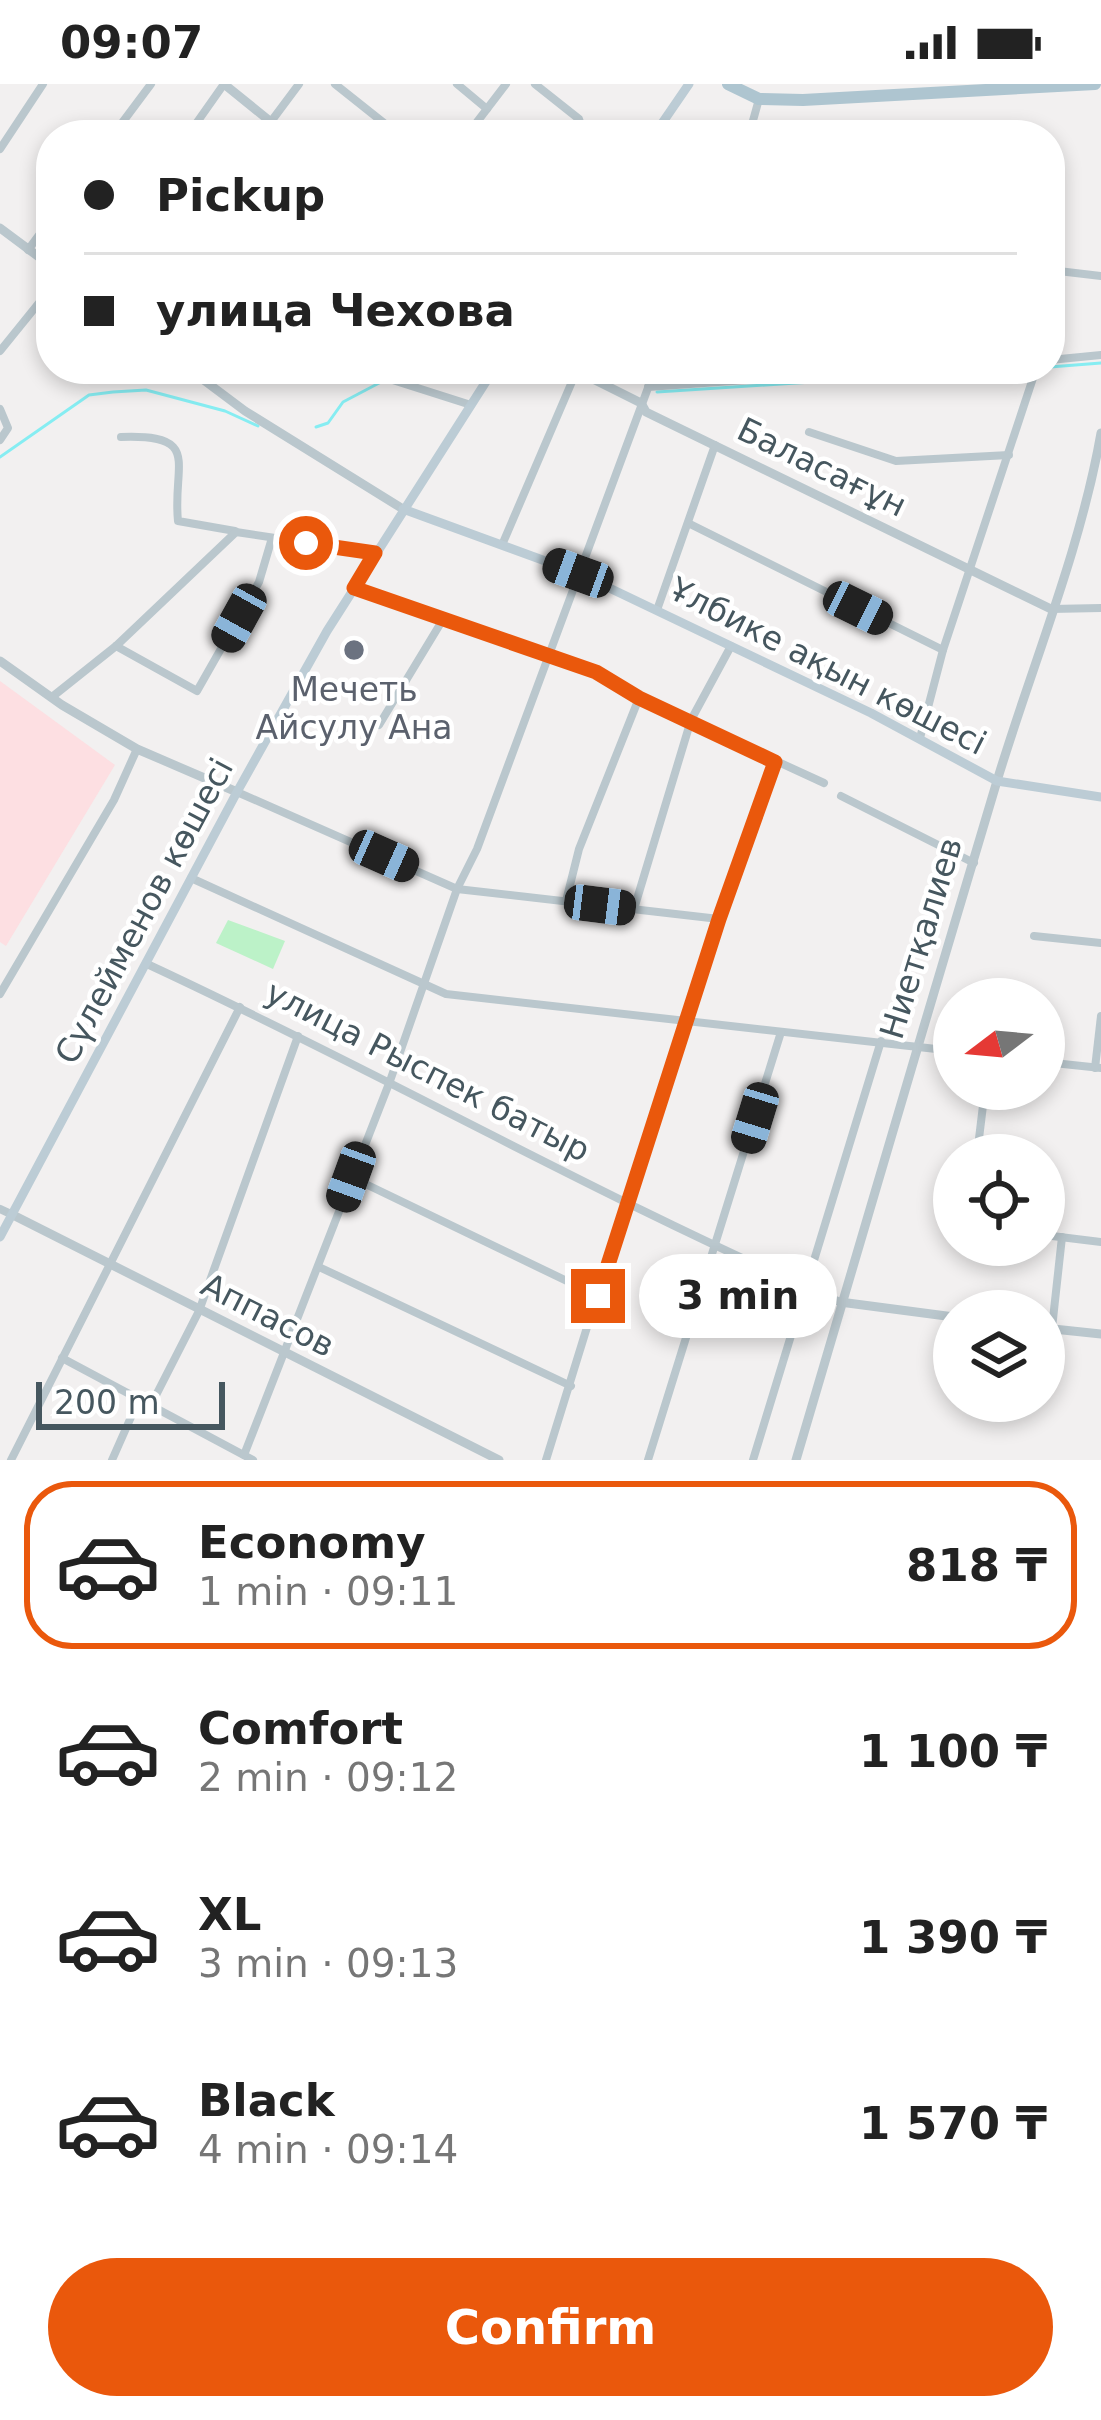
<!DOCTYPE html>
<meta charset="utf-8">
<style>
:root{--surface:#fff;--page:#f6f6f6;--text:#222;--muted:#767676;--line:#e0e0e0;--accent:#ea580c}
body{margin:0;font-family:"DejaVu Sans",sans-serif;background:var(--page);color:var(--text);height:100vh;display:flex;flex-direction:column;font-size:45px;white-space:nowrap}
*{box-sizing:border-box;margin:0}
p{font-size:39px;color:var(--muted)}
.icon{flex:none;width:66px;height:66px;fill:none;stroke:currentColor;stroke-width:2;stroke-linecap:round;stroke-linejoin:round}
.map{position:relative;height:1376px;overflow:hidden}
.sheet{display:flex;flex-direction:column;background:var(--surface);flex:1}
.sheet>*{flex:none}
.guide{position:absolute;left:36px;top:36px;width:1029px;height:264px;border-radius:48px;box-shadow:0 6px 18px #0003;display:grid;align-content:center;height:264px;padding:0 48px;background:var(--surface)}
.needle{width:78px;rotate:254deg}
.tools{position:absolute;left:933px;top:894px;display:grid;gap:24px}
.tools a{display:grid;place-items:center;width:132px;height:132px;border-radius:50%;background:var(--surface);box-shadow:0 6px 18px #0003;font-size:60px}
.scale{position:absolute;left:36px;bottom:30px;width:189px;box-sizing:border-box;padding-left:12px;border:6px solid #46575f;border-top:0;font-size:33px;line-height:42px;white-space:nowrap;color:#46575f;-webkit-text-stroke:9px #fff;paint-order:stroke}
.end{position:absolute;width:54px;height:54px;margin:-27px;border:15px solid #ea580c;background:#fff;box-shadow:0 0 0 6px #fff}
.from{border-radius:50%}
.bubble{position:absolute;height:84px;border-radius:42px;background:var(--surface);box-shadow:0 6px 18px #0003;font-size:39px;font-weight:600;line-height:84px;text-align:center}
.car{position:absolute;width:36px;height:72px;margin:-36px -18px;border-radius:15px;box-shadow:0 0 9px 3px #0007;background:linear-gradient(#222 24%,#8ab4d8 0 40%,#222 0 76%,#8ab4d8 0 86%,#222 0)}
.guide b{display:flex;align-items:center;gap:42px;height:114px;font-size:45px}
.guide b+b{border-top:3px solid var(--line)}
.guide i{width:30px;height:30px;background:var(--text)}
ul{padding:21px 0 0;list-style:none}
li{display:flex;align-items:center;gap:36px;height:168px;margin:0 24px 18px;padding:0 24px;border:6px solid transparent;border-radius:48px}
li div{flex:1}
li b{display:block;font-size:45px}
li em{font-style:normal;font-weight:600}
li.on{border-color:var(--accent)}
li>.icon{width:108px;height:108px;stroke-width:1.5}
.action{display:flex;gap:24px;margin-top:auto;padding:24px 48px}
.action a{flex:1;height:138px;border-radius:72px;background:var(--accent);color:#fff;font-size:48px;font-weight:600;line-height:138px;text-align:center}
.status{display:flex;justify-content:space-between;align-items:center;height:84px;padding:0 60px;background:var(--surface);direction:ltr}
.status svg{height:33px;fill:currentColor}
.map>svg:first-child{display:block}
.medical{fill:#fddfe2}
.park{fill:#bcf2c8}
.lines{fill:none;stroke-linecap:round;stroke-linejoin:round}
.stream{stroke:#86edf2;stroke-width:3}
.minor{stroke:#bac7cd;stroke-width:8}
.tertiary{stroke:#bac7cd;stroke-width:9}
.secondary{stroke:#bcccd5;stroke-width:9}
.primary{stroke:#aec5d0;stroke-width:12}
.route{stroke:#ea580c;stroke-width:15}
.worship-dot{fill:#6b7280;stroke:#fff;stroke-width:4.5}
.labels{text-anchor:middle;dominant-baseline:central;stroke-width:9;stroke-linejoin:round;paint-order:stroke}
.street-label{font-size:33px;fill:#46575f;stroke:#fff}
.worship-label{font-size:33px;fill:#5b616d;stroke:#fff}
</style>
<div class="status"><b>09:07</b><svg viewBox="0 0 49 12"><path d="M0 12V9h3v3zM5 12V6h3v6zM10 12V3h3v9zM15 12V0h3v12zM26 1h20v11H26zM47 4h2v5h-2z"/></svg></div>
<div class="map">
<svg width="1101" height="1376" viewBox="0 0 1101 1376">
<rect width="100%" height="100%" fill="#f2f0f0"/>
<!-- medical -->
<path class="medical" d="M0 597 115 681 6 862 0 858Z"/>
<!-- park -->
<path class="park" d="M228 836 285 857 273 885 216 859Z"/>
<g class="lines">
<!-- stream -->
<g class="stream">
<path d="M1050 283 1101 279"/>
<path d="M603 285 636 298"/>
<path d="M400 287 405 285"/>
<path d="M833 296 920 288 1021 285"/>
<path d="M657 308 812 298"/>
<path d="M316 343 328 339 343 318 381 298"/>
<path d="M0 373 89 311 113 308 146 306 225 327 258 342"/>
</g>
<!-- minor -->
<g class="minor">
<path d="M335 0 399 51"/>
<path d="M457 0 487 25"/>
<path d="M535 0 579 35 581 41 575 51"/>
<path d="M113 51 151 0"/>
<path d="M188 51 224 0"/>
<path d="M261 51 299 0"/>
<path d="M467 51 506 0"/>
<path d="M749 51 759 15"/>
<path d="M0 65 43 0"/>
<path d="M28 166 51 135"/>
<path d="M1050 186 1101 192"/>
<path d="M0 267 51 204"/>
<path d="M1050 276 1101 271"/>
<path d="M358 285 471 321"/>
<path d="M648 303 901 285"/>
<path d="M0 325 8 344 0 356"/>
<path d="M809 348 896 377 1009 371"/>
<path d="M121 353C203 350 172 380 178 437L235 447"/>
<path d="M688 439 943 566"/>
<path d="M502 461 577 286"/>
<path d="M354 504 596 588 639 614 824 699"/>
<path d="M1051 525 1101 524"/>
<path d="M657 526 715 361"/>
<path d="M116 562 197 607 259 498 272 454"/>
<path d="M52 613 116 562 236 448 375 469"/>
<path d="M379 641 442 537"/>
<path d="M920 654 943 566 1036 285"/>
<path d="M237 708 457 805 719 835"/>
<path d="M841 712 974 779"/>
<path d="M191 794 446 910 954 967"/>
<path d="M566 817 579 765 639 614"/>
<path d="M634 825 691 636 731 562"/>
<path d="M1034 852 1101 859"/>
<path d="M147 880C380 988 604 1116 840 1218"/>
<path d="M0 910 114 716 137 665"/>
<path d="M1044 978 1101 984"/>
<path d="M1095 984 1101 932"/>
<path d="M977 1071 985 1005"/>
<path d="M351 1093 598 1212"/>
<path d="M0 1125 13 1131"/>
<path d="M1044 1151 1101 1158"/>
<path d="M319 1183 571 1302"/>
<path d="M1052 1244 1062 1153"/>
<path d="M62 1274 253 1376"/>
<path d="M151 1321 199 1227 298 952"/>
<path d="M244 1371 390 997 457 805 477 765 655 285"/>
<path d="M11 1376 240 923"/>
<path d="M112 1376 139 1315"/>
<path d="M546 1376 626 1117 774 678"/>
<path d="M648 1376 781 948"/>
<path d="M753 1376 881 957"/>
</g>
<!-- tertiary -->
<g class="tertiary">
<path d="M224 0 287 51"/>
<path d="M0 144 51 182"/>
<path d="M189 285 245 327 403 425"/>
<path d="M573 285 641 319 646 328 1051 525"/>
<path d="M0 577 62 621 137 665 237 708"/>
<path d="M13 1131 499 1376"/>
<path d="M840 1218 954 1233"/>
<path d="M1044 1244 1101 1250"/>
<path d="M796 1376C863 1150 929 923 997 697 1032 581 1080 468 1101 349"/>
</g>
<!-- secondary -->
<g class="secondary">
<path d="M654 51 689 0"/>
<path d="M403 425 578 489 871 629 997 697 1101 713"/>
<path d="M0 1153 237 708 327 547 494 285"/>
</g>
<!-- primary -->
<path class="primary" d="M728 0 759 15 803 16 1095 0"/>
</g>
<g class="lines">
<!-- route -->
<path class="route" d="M306 459 375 469 354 504 596 588 639 614 775 678 719 835 598 1212"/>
</g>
<!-- markers -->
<circle class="worship-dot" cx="354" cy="566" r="12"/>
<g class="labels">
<!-- street labels -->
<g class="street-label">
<text transform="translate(822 383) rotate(26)">Баласағұн</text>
<text transform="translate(828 582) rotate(27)">Ұлбике ақын көшесі</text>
<text transform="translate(144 827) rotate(-62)">Сүлейменов көшесі</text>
<text transform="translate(921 854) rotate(-73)">Ниетқалиев</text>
<text transform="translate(428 987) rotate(27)">улица Рыспек батыр</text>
<text transform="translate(268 1231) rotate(27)">Аппасов</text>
</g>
<!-- worship labels -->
<g class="worship-label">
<text x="354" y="605">Мечеть<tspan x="354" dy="38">Айсулу Ана</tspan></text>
</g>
</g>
</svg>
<div class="tools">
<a><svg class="needle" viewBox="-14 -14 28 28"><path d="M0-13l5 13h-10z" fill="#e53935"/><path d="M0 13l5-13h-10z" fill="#767676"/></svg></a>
<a><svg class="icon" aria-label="locate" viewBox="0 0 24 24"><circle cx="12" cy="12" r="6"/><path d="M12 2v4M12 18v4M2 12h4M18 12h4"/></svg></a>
<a><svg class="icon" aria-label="layers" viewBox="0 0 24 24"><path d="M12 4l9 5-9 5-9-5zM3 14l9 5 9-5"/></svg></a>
</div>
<div class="scale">200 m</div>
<i class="end from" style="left:306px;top:459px"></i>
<i class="end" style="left:598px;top:1212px"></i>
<div class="bubble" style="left:639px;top:1170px;width:198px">3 min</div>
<i class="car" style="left:578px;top:489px;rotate:290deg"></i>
<i class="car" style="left:858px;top:524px;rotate:116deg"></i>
<i class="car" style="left:239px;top:534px;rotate:209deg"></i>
<i class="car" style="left:384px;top:772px;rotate:114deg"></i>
<i class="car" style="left:600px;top:821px;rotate:97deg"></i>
<i class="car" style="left:755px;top:1034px;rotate:197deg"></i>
<i class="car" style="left:351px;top:1093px;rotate:200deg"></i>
<div class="guide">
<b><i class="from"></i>Pickup</b>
<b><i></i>улица Чехова</b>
</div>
</div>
<section class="sheet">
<ul>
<li class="on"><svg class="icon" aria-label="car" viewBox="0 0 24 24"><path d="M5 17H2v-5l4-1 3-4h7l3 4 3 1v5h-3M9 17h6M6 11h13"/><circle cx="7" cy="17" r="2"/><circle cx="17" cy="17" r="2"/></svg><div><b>Economy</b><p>1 min · 09:11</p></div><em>818 ₸</em></li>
<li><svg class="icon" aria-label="car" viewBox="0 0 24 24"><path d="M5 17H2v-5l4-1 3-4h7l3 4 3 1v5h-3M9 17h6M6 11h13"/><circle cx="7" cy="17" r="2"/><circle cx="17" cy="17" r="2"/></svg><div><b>Comfort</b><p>2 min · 09:12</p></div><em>1 100 ₸</em></li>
<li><svg class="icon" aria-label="car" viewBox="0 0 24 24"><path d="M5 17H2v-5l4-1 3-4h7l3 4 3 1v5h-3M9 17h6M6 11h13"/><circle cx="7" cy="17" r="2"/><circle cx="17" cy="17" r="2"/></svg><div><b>XL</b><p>3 min · 09:13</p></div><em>1 390 ₸</em></li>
<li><svg class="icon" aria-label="car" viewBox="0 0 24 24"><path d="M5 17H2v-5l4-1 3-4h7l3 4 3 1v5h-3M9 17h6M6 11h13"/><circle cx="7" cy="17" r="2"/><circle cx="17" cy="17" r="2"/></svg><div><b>Black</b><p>4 min · 09:14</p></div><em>1 570 ₸</em></li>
</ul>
<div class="action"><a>Confirm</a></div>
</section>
